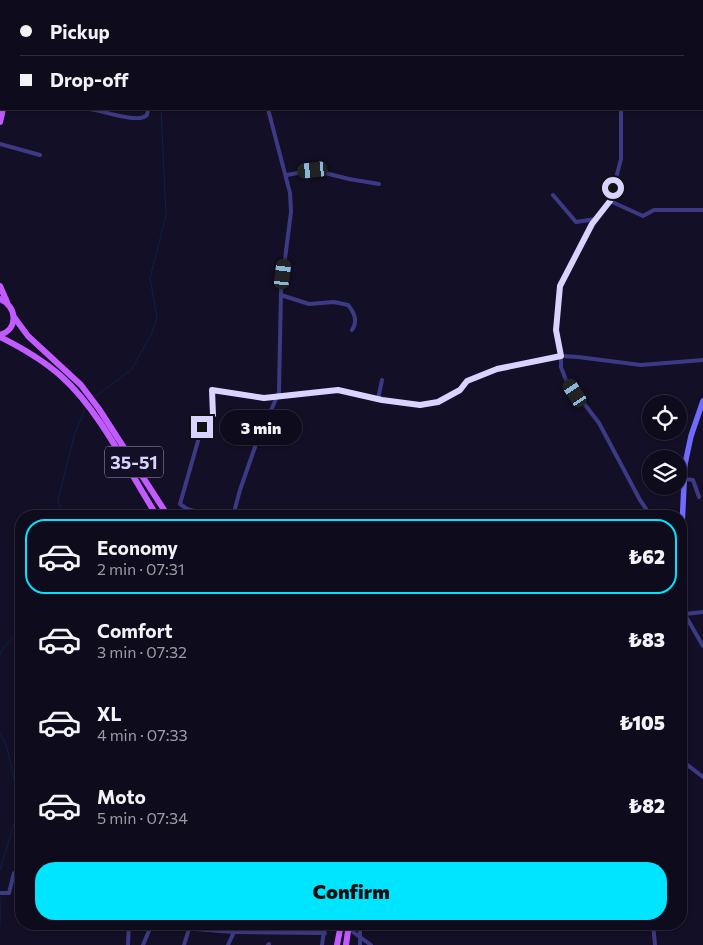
<!DOCTYPE html>
<meta charset="utf-8">
<style>
:root{--surface:#0e0b1c;--page:#171425;--text:#f1f3f6;--muted:#9b9ba3;--line:#2e2b3b;--accent:#00e5ff}
body{margin:0;font-family:Commissioner,sans-serif;background:var(--page);color:var(--text);height:100vh;display:flex;flex-direction:column;font-size:19px;white-space:nowrap}
*{box-sizing:border-box;margin:0}
p{font-size:16px;color:var(--muted)}
.icon{flex:none;width:28px;height:28px;fill:none;stroke:currentColor;stroke-width:2;stroke-linecap:round;stroke-linejoin:round}
.map{position:relative;flex:1;overflow:hidden}
.sheet{position:absolute;left:15px;top:510px;width:672px;height:420px;display:flex;flex-direction:column;background:var(--surface);border-radius:20px;box-shadow:0 1px 4px #0004,0 0 0 1px var(--line)}
.sheet>*{flex:none}
.guide{position:absolute;left:0px;top:0px;width:704px;height:110px;box-shadow:0 1px 4px #0004,0 0 0 1px var(--line);display:grid;align-content:center;height:110px;padding:0 20px;background:var(--surface)}
.controls{position:absolute;left:642px;top:395px;display:grid;gap:10px}
.controls a{display:grid;place-items:center;width:45px;height:45px;border-radius:50%;background:var(--surface);box-shadow:0 1px 4px #0004,0 0 0 1px var(--line);font-size:25px}
.end{position:absolute;width:22px;height:22px;margin:-11px;border:6px solid #d9d4ff;background:#111;box-shadow:0 0 0 2px #111}
.from{border-radius:50%}
.bubble{position:absolute;height:35px;border-radius:18px;background:var(--surface);box-shadow:0 1px 4px #0004,0 0 0 1px var(--line);font-size:16px;font-weight:800;line-height:35px;text-align:center}
.car{position:absolute;width:15px;height:30px;margin:-15px -8px;border-radius:6px;box-shadow:0 0 4px 1px #0007;background:linear-gradient(#222 24%,#8ab4d8 0 40%,#222 0 76%,#8ab4d8 0 86%,#222 0)}
.guide b{display:flex;align-items:center;gap:18px;height:48px;font-size:19px}
.guide b+b{border-top:1px solid var(--line)}
.guide i{width:12px;height:12px;background:var(--text)}
ul{padding:9px 0 0;list-style:none}
li{display:flex;align-items:center;gap:15px;height:75px;margin:0 10px 8px;padding:0 10px;border:2px solid transparent;border-radius:20px}
li div{flex:1}
li b{display:block;font-size:19px}
li em{font-style:normal;font-weight:800}
li.selected{border-color:var(--accent)}
li>.icon{width:45px;height:45px;stroke-width:1.5}
.cta{display:flex;gap:10px;margin-top:auto;padding:10px 20px}
.cta a{flex:1;height:58px;border-radius:20px;background:var(--accent);color:#111;font-size:20px;font-weight:800;line-height:58px;text-align:center}
.map>svg:first-child{display:block}
.lines{fill:none;stroke-linecap:round;stroke-linejoin:round}
.stream{stroke:#0c2248;stroke-width:1}
.street{stroke:#3d3a85;stroke-width:4}
.secondary{stroke:#6f6bff;stroke-width:5.5}
.primary{stroke:#c25bff;stroke-width:6}
.route{stroke:#d9d4ff;stroke-width:6}
.labels{text-anchor:middle;dominant-baseline:central;stroke-width:4;stroke-linejoin:round;paint-order:stroke}
.shield{fill:#130f26;stroke:#9e99be;stroke-width:1}
.shield-label{font-size:18px;font-weight:bold;fill:#d9d4ff}
</style>
<div class="map">
<svg width="703" height="945" viewBox="0 0 703 945">
<rect width="100%" height="100%" fill="#130f26"/>
<g class="lines">
<!-- stream -->
<g class="stream">
<path d="M177 1V0"/>
<path d="M93 398 131 370 151 335 157 318 150 278 166 215 161 109"/>
<path d="M62 516 58 500 75 433 86 407"/>
<path d="M0 656 1 651 21 628"/>
<path d="M0 733 7 747 16 788 17 814 0 870"/>
<path d="M0 925V897"/>
</g>
<!-- street -->
<g class="street">
<path d="M297 0V1"/>
<path d="M602 0 603 1"/>
<path d="M260 1V0"/>
<path d="M702 1V0"/>
<path d="M0 74 1 75"/>
<path d="M90 109C104 111 138 124 147 115L148 109"/>
<path d="M621 109V159L610 201 592 224 560 286 556 330 561 356 578 357 641 365 703 360"/>
<path d="M0 144 40 155"/>
<path d="M287 175 313 170 349 179 379 184"/>
<path d="M553 195 576 222 596 219"/>
<path d="M610 201 643 216 654 210H703"/>
<path d="M281 295 309 304 334 302 348 305C355 313 358 321 352 330"/>
<path d="M378 399 382 380"/>
<path d="M685 479 693 480 699 497"/>
<path d="M213 516 187 509 180 504 202 427 213 415 212 390 264 398 338 390 382 400 420 405 438 402 460 390 467 381 497 369 561 356V367L566 380 599 423 640 500 651 516"/>
<path d="M233 516 240 490 255 447 279 392 281 290 291 212 290 193 268 109"/>
<path d="M681 608 703 646"/>
<path d="M685 614 703 612"/>
<path d="M681 760 703 777"/>
<path d="M0 893H9L14 873 21 875"/>
<path d="M129 924 234 932 325 933"/>
<path d="M653 924 655 945"/>
<path d="M349 929 371 945"/>
<path d="M128 945 129 924"/>
<path d="M143 945 151 926"/>
<path d="M184 945 189 929"/>
<path d="M228 945 234 932"/>
<path d="M268 945 269 944"/>
<path d="M322 945 325 924"/>
<path d="M360 945V924"/>
</g>
<!-- secondary -->
<path class="secondary" d="M681 548 685 464 691 436 703 401"/>
<!-- primary -->
<g class="primary">
<path d="M22 1V0"/>
<path d="M29 1V0"/>
<path d="M0 92 1 87"/>
<path d="M0 122 3 109"/>
<path d="M0 286 7 302"/>
<path d="M0 299C17 306 19 329 0 335"/>
<path d="M14 317 28 336 81 385 99 409 168 516"/>
<path d="M0 337C22 348 43 360 62 377 100 411 129 472 157 516"/>
<path d="M337 945 341 924"/>
<path d="M346 945 349 924"/>
</g>
</g>
<g class="lines">
<!-- route -->
<path class="route" d="M202 427 213 415 212 390 264 398 338 390 382 400 420 405 438 402 460 390 467 381 497 369 561 356 556 330 560 286 592 224 610 201 613 188"/>
</g>
<g class="labels">
<!-- shield labels -->
<rect class="shield" x="105" y="446.5" width="58" height="31" rx="4"/>
<g class="shield-label">
<text x="134" y="462">35-51</text>
</g>
</g>
</svg>
<div class="controls">
<a><svg class="icon" aria-label="locate" viewBox="0 0 24 24"><circle cx="12" cy="12" r="6"/><path d="M12 2v4M12 18v4M2 12h4M18 12h4"/></svg></a>
<a><svg class="icon" aria-label="layers" viewBox="0 0 24 24"><path d="M12 4l9 5-9 5-9-5zM3 14l9 5 9-5"/></svg></a>
</div>
<i class="end from" style="left:613px;top:188px"></i>
<i class="end" style="left:202px;top:427px"></i>
<div class="bubble" style="left:220px;top:410px;width:82px">3 min</div>
<i class="car" style="left:313px;top:170px;rotate:264deg"></i>
<i class="car" style="left:283px;top:274px;rotate:7deg"></i>
<i class="car" style="left:575px;top:393px;rotate:327deg"></i>
<div class="guide">
<b><i class="from"></i>Pickup</b>
<b><i></i>Drop-off</b>
</div>
<section class="sheet">
<ul>
<li class="selected"><svg class="icon" aria-label="car" viewBox="0 0 24 24"><path d="M5 17H2v-5l4-1 3-4h7l3 4 3 1v5h-3M9 17h6M6 11h13"/><circle cx="7" cy="17" r="2"/><circle cx="17" cy="17" r="2"/></svg><div><b>Economy</b><p>2 min · 07:31</p></div><em>₺62</em></li>
<li><svg class="icon" aria-label="car" viewBox="0 0 24 24"><path d="M5 17H2v-5l4-1 3-4h7l3 4 3 1v5h-3M9 17h6M6 11h13"/><circle cx="7" cy="17" r="2"/><circle cx="17" cy="17" r="2"/></svg><div><b>Comfort</b><p>3 min · 07:32</p></div><em>₺83</em></li>
<li><svg class="icon" aria-label="car" viewBox="0 0 24 24"><path d="M5 17H2v-5l4-1 3-4h7l3 4 3 1v5h-3M9 17h6M6 11h13"/><circle cx="7" cy="17" r="2"/><circle cx="17" cy="17" r="2"/></svg><div><b>XL</b><p>4 min · 07:33</p></div><em>₺105</em></li>
<li><svg class="icon" aria-label="car" viewBox="0 0 24 24"><path d="M5 17H2v-5l4-1 3-4h7l3 4 3 1v5h-3M9 17h6M6 11h13"/><circle cx="7" cy="17" r="2"/><circle cx="17" cy="17" r="2"/></svg><div><b>Moto</b><p>5 min · 07:34</p></div><em>₺82</em></li>
</ul>
<div class="cta"><a>Confirm</a></div>
</section>
</div>
